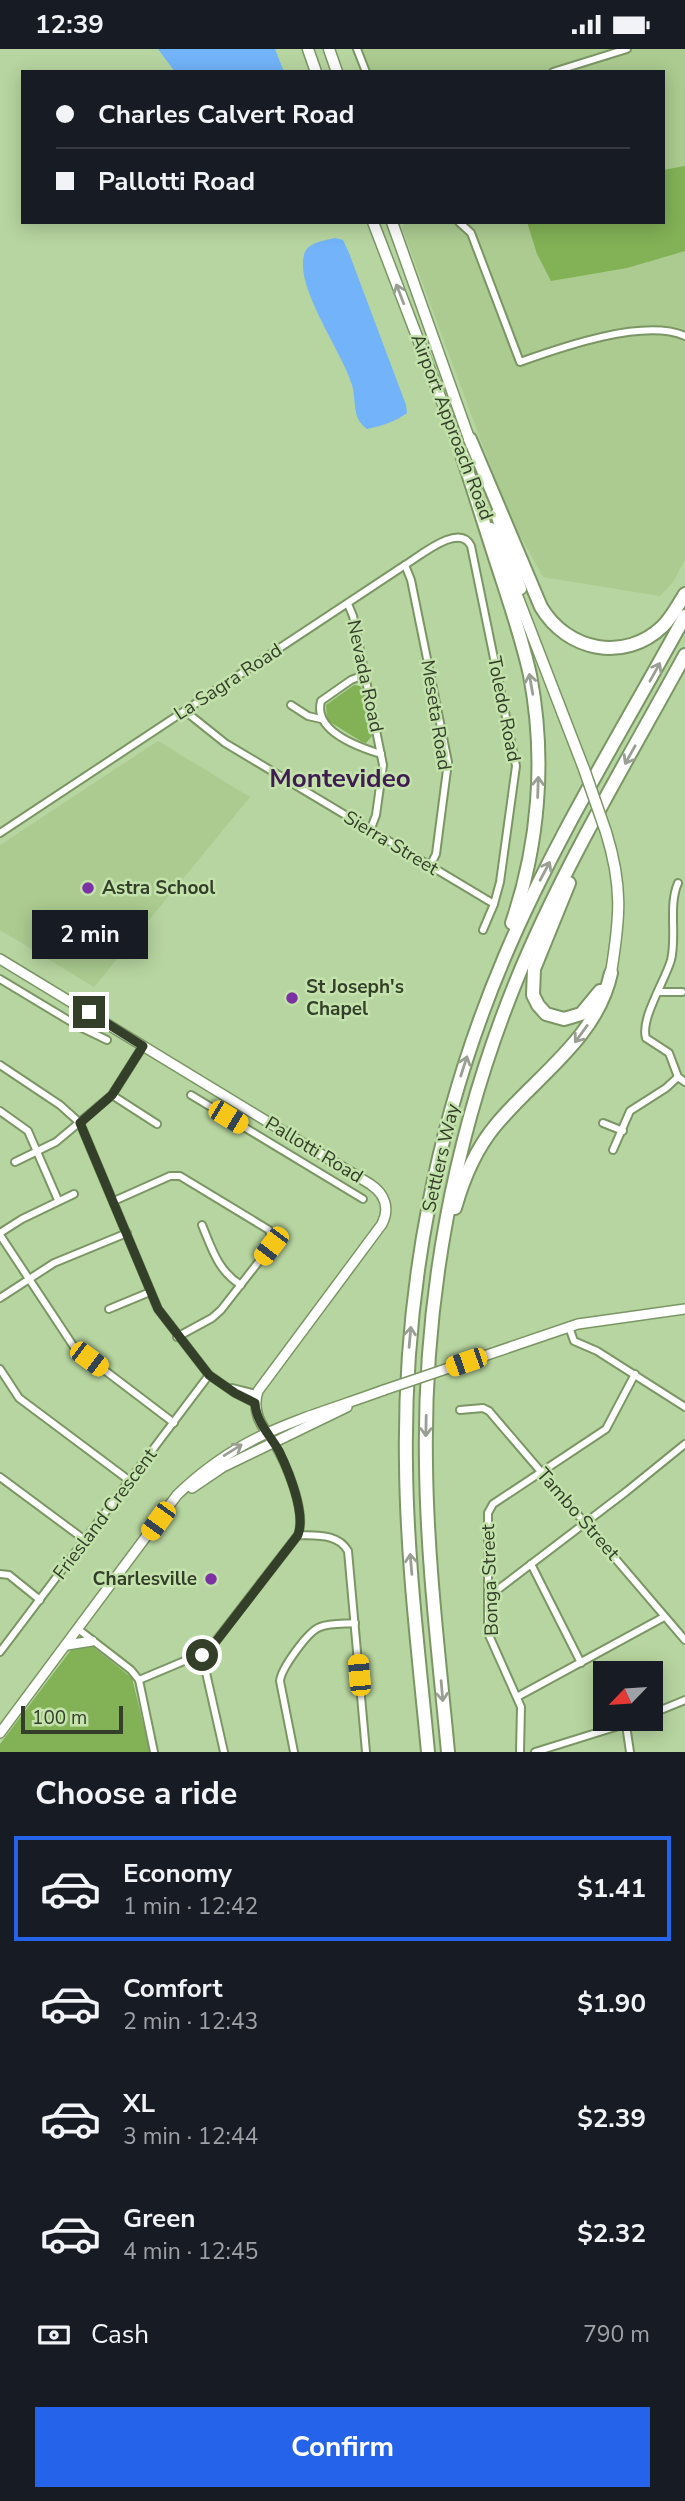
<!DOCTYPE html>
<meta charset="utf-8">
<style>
:root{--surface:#171b24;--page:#20242c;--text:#f1f3f6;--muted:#9ea1a6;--line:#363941;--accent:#2563eb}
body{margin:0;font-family:"Nunito Sans",sans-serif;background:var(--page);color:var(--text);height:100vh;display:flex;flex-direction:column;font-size:26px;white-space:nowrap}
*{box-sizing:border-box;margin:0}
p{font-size:23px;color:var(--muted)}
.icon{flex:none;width:38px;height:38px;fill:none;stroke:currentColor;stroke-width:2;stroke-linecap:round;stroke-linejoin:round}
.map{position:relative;height:1703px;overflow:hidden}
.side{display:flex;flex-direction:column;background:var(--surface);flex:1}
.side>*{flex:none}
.banner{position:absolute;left:21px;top:21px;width:644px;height:154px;border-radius:0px;box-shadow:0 4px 18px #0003;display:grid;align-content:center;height:154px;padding:0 35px;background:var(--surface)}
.needle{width:46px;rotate:245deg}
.fabs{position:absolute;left:593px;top:1612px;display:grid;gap:14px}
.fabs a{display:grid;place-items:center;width:70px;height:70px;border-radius:0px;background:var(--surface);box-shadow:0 4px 18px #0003;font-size:35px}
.scale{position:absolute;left:21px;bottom:18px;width:102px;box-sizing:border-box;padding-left:7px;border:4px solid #343f2a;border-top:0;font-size:19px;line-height:24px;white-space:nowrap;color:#343f2a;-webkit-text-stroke:5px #c4e2ac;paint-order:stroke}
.end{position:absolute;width:32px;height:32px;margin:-16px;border:9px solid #343f2a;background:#fff;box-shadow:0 0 0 4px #fff}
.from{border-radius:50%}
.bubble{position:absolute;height:49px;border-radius:0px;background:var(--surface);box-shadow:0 4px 18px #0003;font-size:23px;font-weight:700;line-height:49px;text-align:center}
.car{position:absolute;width:21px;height:42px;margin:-21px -10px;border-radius:9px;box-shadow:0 0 5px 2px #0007;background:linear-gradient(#f5c518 24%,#345 0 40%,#f5c518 0 76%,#345 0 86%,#f5c518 0)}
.banner b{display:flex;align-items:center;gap:24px;height:66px;font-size:26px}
.banner b+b{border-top:2px solid var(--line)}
.banner i{width:18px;height:18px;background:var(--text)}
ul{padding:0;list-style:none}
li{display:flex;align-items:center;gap:21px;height:105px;margin:0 14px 10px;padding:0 21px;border:4px solid transparent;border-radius:0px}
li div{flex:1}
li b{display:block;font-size:26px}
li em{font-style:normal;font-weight:700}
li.on{border-color:var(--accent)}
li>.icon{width:63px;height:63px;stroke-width:1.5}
h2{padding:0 35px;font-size:32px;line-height:84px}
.pay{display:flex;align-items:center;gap:18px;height:77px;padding:0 35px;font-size:26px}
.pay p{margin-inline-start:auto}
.action{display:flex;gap:14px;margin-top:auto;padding:14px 35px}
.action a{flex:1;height:80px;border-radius:0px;background:var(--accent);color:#fff;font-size:28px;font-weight:700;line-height:80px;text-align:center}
.status{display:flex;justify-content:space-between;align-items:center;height:49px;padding:0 35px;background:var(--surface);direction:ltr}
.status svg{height:19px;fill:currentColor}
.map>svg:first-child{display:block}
.built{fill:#abcb90}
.green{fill:#82b156}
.water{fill:#72b3f9}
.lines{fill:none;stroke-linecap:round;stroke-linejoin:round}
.street-casing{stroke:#7b9664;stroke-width:10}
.secondary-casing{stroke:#7b9664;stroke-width:12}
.primary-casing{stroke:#7b9664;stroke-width:13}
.highway-casing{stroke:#7b9664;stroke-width:16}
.street{stroke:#fff;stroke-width:6}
.secondary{stroke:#fff;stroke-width:9}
.primary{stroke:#fff;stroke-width:10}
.highway{stroke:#fff;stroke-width:12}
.secondary-bridge-casing{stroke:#7b9664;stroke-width:12;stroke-linecap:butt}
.primary-bridge-casing{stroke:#7b9664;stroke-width:13;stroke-linecap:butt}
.secondary-bridge{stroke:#fff;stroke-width:9}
.primary-bridge{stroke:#fff;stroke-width:10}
.oneway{stroke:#9a9f94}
.route{stroke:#343f2a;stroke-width:9}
.poi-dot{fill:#7d32a4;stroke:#c4e2ac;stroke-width:2.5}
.labels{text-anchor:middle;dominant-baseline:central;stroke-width:5;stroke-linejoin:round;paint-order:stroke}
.street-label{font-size:19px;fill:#343f2a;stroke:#c4e2ac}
.poi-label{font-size:19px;font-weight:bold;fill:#343f2a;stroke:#c4e2ac;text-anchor:start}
.district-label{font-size:26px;font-weight:bold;fill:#3f1c52;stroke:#c4e2ac}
</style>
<div class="status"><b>12:39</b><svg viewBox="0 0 49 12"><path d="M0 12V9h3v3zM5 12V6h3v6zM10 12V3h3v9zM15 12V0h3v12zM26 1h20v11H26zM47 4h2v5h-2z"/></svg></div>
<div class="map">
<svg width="685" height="1703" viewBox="0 0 685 1703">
<rect width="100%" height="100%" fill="#b7d5a0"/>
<!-- built -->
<g class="built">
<path d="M358 0H685V511L673 533 660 547 543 528 511 470 499 440 402 179 405 173H663V23H367Z"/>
<path d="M158 692 250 748 94 938 0 881V796Z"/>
</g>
<!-- green -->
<g class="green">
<path d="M685 117V202L627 219 551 232 537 205 527 173H663V121Z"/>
<path d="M354 636 360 637 363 641 372 687 366 694 362 693 327 671 326 656Z"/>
<path d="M86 1596 93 1598 132 1629 150 1703H0V1695L71 1601Z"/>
</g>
<!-- water -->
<g class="water">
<path d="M158 0H275L284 23H175Z"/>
<path d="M335 189 343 191 349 204 406 356 407 364C394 373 382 377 367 380 351 368 357 353 352 336 342 302 295 239 304 206 307 193 324 192 335 189Z"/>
</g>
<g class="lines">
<!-- street casing -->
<g class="street-casing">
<g id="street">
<path d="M357 0 366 23"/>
<path d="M553 23 627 0"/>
<path d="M459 173 471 184 520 313C562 298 644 269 685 287"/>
<path d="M405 516 411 531 448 713 436 805 430 817"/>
<path d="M348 555 353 567 383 716 376 766 370 782"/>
<path d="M364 626 351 631 321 652C313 682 358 698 381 705"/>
<path d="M291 656 308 667 321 670"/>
<path d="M185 662 225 694 494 855"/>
<path d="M0 784 405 516C420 507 460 473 471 497L516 717 500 833 494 855 483 881"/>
<path d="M678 834C668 857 677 887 671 911 665 932 640 970 646 989L669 1004 678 1028 685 1033"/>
<path d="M0 930 78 977 107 991"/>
<path d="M659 943H682"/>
<path d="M0 1016 60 1056 80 1074 158 1260 209 1326 235 1344 255 1354"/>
<path d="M112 1046 157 1075"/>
<path d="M191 1046 363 1150"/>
<path d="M0 1062 28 1082 58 1151"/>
<path d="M603 1074 623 1082"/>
<path d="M613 1101 630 1062 666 1039 678 1028"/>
<path d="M15 1113 56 1093 112 1046 143 997"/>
<path d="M114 1152 170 1127H180L269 1181 272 1192 271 1197 221 1261 212 1269 177 1288"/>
<path d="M202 1176C212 1200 218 1222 241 1236"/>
<path d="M0 1184 22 1170 74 1145"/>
<path d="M0 1186 74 1298 174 1374"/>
<path d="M0 1249 54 1214 127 1184"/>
<path d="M109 1260 150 1243"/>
<path d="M569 1278 574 1292 597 1302 685 1358"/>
<path d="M0 1320 19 1349 130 1432"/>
<path d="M232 1339 256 1345"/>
<path d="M460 1361 483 1359 489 1362 685 1591"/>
<path d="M0 1428 85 1491"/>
<path d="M298 1486C316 1487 338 1484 348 1502L366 1703"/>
<path d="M531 1515 581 1614"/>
<path d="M0 1525 9 1526 40 1551"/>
<path d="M488 1548 627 1442 685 1395"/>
<path d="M78 1580 131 1621 139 1631 154 1703"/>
<path d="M0 1603 209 1326"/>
<path d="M202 1606 224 1703"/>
<path d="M139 1631 208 1602 298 1486C307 1463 286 1414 273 1393"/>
<path d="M517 1648 664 1568"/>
<path d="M651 1665 685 1651"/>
<path d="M626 1676 630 1703"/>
<path d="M294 1703 280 1632C281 1620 308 1582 320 1578 330 1574 344 1575 355 1574"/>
<path d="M520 1703 521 1658 488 1584V1464L493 1455 606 1380 635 1325"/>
<path d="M535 1703 641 1670"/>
</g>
</g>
<!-- secondary casing -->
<g class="secondary-casing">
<g id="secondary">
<path d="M0 910 370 1135C385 1145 390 1159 382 1175L258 1342C251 1363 262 1377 273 1393"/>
<path d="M440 1322 578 1275 685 1260"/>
<path d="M192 1439 223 1418 347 1358"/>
<path d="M67 1596 92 1592"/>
<path d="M0 1684 177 1446C243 1382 302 1371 384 1341"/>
</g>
</g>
<!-- primary casing -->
<g class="primary-casing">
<g id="primary">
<path d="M308 0 316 23"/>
<path d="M329 0 337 23"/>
<path d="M373 173 464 410"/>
<path d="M392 173 471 395"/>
<path d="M496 465 521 540"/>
<path d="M491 479 584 720"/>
<path d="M606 783C623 838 620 868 611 924"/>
</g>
</g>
<!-- highway casing -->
<g class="highway-casing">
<g id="highway">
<path d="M470 390 541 558C567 602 625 614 663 577 672 568 678 556 685 545"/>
<path d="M462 406C476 448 489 491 503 533 513 564 523 594 530 626 546 709 539 795 512 874"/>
<path d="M569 834 534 920 533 946 538 956 546 965 564 970 581 965 600 942"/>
<path d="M455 1159C463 1131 476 1100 495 1077 535 1028 597 990 611 924"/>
<path d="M428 1703C419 1608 407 1512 406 1416 403 1241 437 1067 505 907 555 789 624 679 685 567"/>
<path d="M448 1703C439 1607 427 1511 426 1415 423 1251 454 1086 515 935 561 821 626 714 685 606"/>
</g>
</g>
<!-- street -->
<use href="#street" class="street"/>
<!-- secondary -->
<use href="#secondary" class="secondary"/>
<!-- primary -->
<use href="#primary" class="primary"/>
<!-- highway -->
<use href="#highway" class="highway"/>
<!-- secondary-bridge casing -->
<g class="secondary-bridge-casing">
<path id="secondary-bridge" d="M384 1341 440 1322"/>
</g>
<!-- primary-bridge casing -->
<g class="primary-bridge-casing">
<path id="primary-bridge" d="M584 720 606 783"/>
</g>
<!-- secondary-bridge -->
<use href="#secondary-bridge" class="secondary-bridge"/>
<!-- primary-bridge -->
<use href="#primary-bridge" class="primary-bridge"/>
</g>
<!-- one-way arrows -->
<defs><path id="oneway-shaft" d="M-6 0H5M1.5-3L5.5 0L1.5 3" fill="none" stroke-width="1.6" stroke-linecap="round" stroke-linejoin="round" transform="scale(1.75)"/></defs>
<g class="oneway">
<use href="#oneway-shaft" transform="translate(400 245) rotate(-111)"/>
<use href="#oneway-shaft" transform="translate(655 623) rotate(-61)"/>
<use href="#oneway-shaft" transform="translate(531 635) rotate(-100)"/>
<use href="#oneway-shaft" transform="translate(630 706) rotate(119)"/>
<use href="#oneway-shaft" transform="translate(538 738) rotate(-88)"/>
<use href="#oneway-shaft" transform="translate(545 822) rotate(-62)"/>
<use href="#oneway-shaft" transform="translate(581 985) rotate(126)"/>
<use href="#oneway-shaft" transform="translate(464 1017) rotate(-72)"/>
<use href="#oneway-shaft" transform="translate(410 1288) rotate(-85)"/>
<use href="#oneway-shaft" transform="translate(426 1377) rotate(91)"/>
<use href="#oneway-shaft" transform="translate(233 1401) rotate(-32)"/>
<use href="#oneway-shaft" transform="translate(411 1515) rotate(-95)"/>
<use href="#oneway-shaft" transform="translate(442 1642) rotate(85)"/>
</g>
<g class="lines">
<!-- route -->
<path class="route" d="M89 963 143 997 112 1046 80 1074 158 1260 209 1326 235 1344 255 1354C256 1373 270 1386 279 1402 289 1423 306 1465 298 1486L211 1599 202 1606"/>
</g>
<!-- markers -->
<g class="poi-dot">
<circle cx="88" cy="839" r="7"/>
<circle cx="292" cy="949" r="7"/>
<circle cx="211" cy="1530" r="7"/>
</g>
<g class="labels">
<!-- street labels -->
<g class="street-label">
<text transform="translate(452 378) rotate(69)">Airport Approach Road</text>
<text transform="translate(365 627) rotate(78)">Nevada Road</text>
<text transform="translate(228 633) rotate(-33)">La Sagra Road</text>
<text transform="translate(504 660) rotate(79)">Toledo Road</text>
<text transform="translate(436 666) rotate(81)">Meseta Road</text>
<text transform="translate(391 794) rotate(31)">Sierra Street</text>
<text transform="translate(314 1101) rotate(31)">Pallotti Road</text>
<text transform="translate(441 1109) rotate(-77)">Settlers Way</text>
<text transform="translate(105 1465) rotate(-53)">Friesland Crescent</text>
<text transform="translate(578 1465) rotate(49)">Tambo Street</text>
<text transform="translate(490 1531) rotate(-92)">Bonga Street</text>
</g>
<!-- poi labels -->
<g class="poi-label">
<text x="102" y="839">Astra School</text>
<text x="306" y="938">St Joseph's<tspan x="306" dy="22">Chapel</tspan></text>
<text x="197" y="1530" text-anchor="end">Charlesville</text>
</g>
<!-- district labels -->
<g class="district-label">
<text x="340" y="729">Montevideo</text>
</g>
</g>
</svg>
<div class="fabs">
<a><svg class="needle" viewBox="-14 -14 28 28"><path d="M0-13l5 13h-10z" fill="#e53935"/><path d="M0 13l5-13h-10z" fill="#9ea1a6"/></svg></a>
</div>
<div class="scale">100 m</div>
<i class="end from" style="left:202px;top:1606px"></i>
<i class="end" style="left:89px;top:963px"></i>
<div class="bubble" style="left:32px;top:861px;width:116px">2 min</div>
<i class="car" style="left:228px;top:1068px;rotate:121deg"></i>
<i class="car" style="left:271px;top:1197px;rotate:217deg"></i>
<i class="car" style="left:89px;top:1310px;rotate:127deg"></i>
<i class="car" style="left:466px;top:1313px;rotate:251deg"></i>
<i class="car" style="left:158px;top:1472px;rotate:216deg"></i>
<i class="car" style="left:359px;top:1626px;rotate:355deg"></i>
<div class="banner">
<b><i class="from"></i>Charles Calvert Road</b>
<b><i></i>Pallotti Road</b>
</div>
</div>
<section class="side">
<h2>Choose a ride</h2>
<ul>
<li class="on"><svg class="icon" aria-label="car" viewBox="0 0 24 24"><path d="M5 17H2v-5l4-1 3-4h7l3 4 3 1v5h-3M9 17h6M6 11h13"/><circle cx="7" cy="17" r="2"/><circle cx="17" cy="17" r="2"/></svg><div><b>Economy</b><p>1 min · 12:42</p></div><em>$1.41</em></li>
<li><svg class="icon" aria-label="car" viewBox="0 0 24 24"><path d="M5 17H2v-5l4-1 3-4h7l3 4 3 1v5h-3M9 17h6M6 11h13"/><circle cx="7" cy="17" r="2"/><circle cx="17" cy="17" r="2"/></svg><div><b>Comfort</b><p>2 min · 12:43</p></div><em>$1.90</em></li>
<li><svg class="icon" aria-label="car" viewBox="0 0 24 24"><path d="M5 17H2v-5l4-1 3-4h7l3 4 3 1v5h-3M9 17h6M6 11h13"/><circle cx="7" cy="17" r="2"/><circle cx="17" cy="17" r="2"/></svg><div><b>XL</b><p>3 min · 12:44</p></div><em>$2.39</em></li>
<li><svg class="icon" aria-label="car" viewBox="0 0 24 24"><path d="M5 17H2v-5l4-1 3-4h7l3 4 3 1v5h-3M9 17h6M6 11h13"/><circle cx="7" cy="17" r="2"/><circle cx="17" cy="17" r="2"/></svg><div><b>Green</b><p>4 min · 12:45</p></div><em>$2.32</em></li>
</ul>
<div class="pay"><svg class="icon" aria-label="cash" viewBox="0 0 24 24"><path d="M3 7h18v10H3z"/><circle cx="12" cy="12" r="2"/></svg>Cash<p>790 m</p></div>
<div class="action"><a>Confirm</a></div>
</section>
